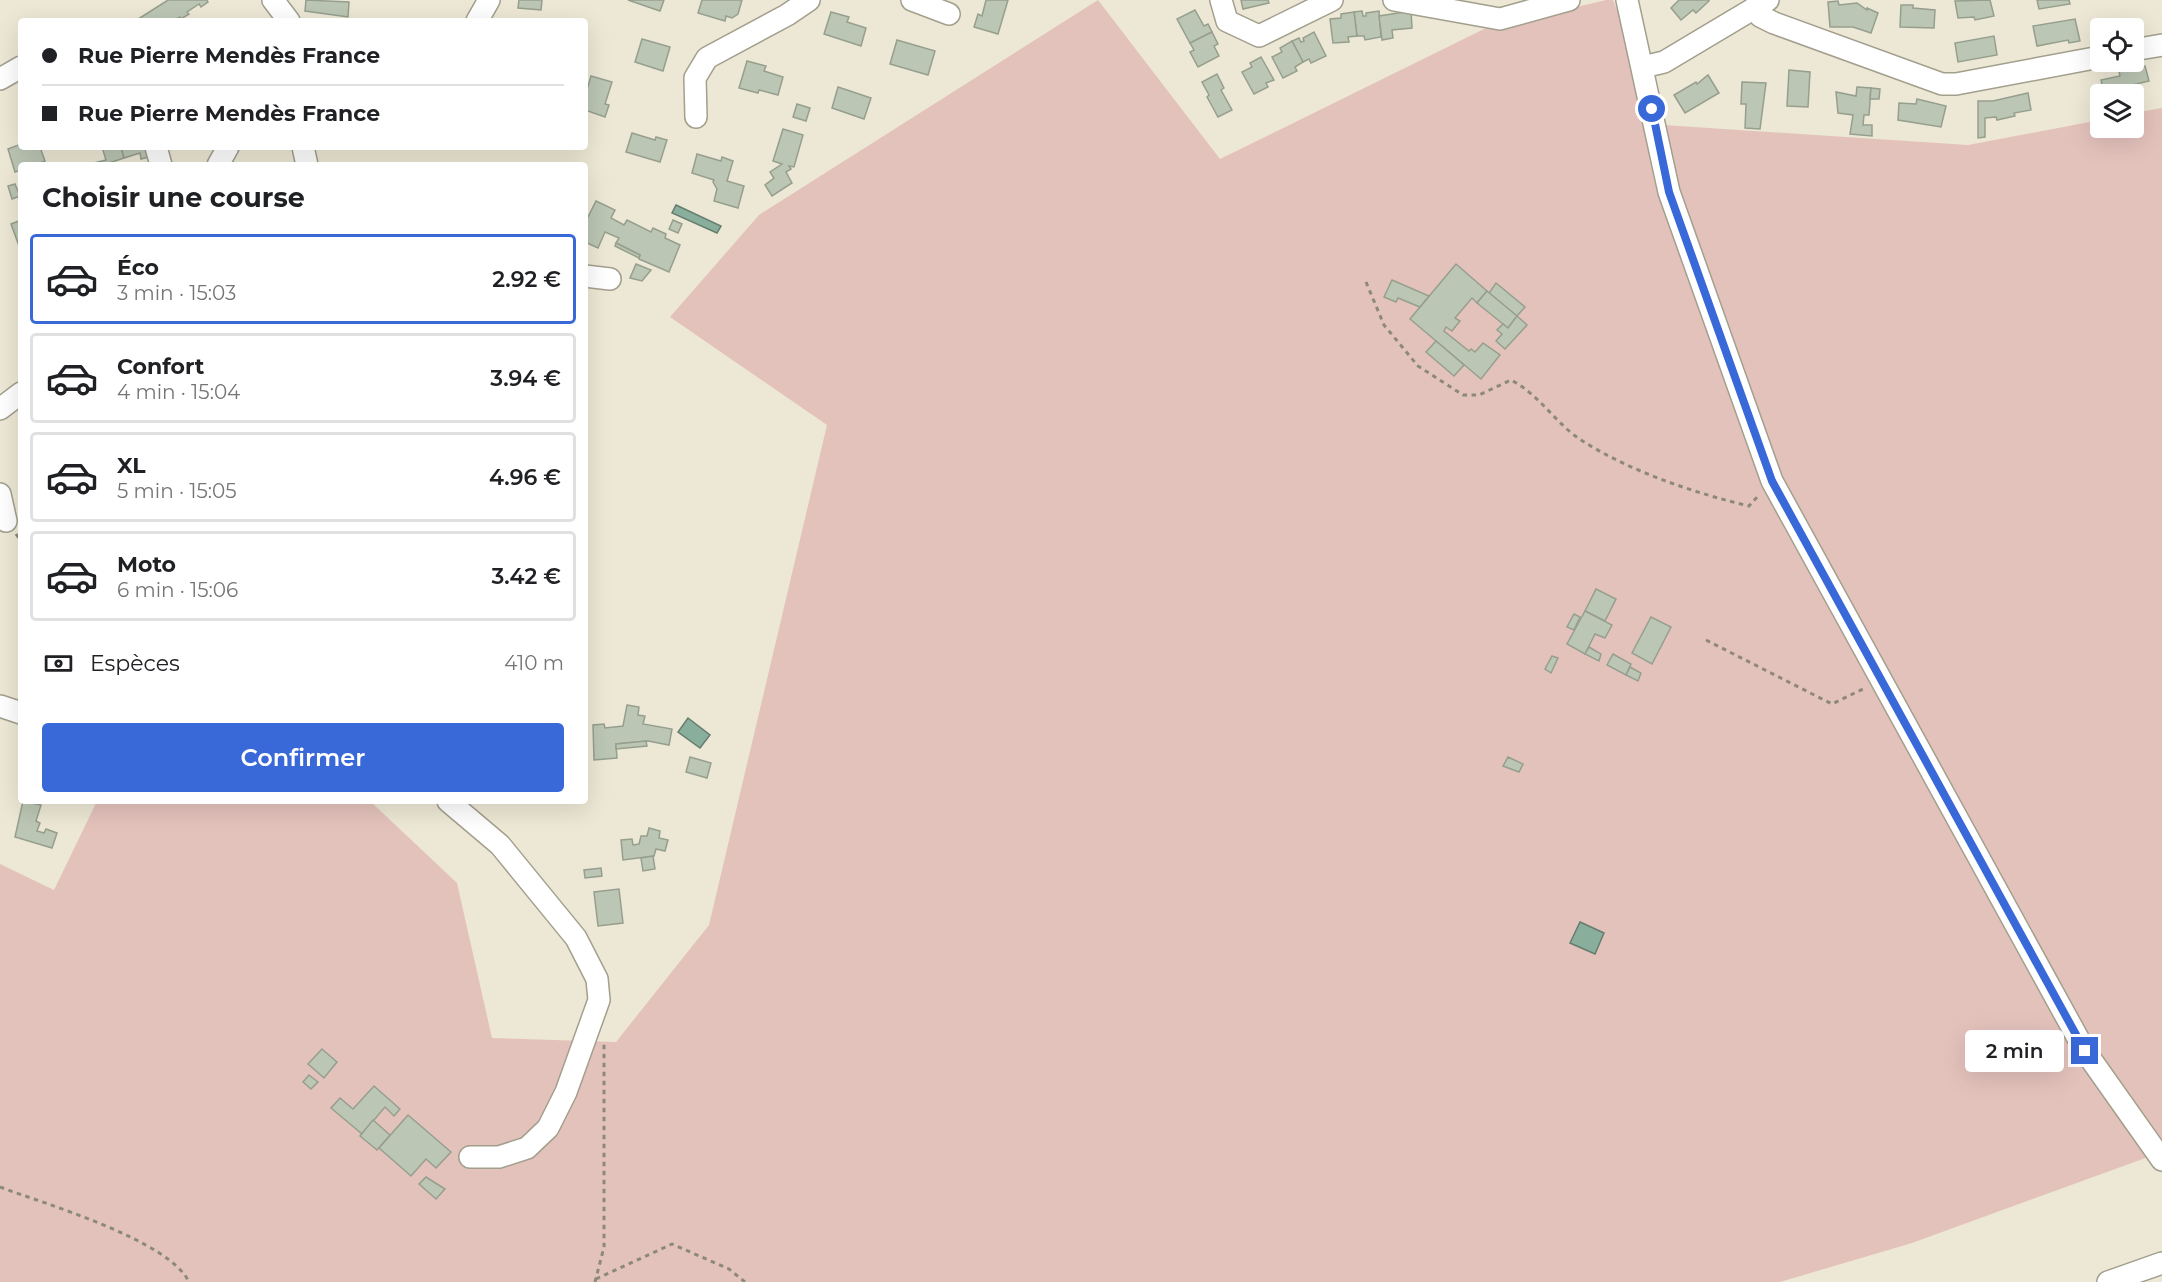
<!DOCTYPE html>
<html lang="fr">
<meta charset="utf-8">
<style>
:root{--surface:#fff;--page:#f6f6f6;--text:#202124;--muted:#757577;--line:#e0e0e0;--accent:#3968d8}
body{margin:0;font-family:Montserrat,sans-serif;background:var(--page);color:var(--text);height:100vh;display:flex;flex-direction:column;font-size:22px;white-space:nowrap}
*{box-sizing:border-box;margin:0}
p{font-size:20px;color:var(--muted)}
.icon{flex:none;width:33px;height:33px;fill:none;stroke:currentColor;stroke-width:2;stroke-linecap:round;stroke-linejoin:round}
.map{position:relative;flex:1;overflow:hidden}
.side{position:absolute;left:18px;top:162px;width:570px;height:642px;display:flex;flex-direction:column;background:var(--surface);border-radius:6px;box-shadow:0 6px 24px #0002}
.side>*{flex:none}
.top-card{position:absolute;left:18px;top:18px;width:570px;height:132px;border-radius:6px;box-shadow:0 6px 24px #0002;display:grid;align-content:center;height:132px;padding:0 24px;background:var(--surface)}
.tools{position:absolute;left:2090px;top:18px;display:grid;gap:12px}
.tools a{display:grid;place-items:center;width:54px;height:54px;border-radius:6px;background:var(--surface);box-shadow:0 6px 24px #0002;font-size:30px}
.end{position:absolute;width:27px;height:27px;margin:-14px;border:8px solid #3968d8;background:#fff;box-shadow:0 0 0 3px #fff}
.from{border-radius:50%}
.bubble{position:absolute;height:42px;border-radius:6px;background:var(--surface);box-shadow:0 6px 24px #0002;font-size:20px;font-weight:600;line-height:42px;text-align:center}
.top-card b{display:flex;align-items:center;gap:21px;height:57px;font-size:22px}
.top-card b+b{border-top:2px solid var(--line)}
.top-card i{width:15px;height:15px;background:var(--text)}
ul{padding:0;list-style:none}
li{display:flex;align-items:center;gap:18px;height:90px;margin:0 12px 9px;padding:0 12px;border:3px solid var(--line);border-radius:6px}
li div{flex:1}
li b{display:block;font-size:22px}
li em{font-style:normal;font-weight:600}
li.active{border-color:var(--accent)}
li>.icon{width:54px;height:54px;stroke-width:1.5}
h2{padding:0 24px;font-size:27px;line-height:72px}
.pay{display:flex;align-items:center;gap:15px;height:66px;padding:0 24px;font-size:22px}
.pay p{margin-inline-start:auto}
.action{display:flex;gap:12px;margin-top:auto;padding:12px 24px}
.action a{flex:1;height:69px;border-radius:6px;background:var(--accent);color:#fff;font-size:24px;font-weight:600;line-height:69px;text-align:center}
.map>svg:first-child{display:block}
.green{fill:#e4c2bc}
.water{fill:#8aae9c;stroke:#657d6f;stroke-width:1.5}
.building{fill:#bcc6b4;stroke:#969f8e;stroke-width:1.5}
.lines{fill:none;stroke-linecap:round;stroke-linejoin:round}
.minor-casing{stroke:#a39f8d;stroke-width:24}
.path{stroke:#8c897b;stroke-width:3;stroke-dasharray:4.5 4.5;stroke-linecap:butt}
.minor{stroke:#fff;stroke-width:21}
.route{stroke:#3968d8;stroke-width:8}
</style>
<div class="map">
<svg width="2162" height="1282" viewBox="0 0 2162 1282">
<rect width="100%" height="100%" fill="#ede8d5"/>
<!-- green -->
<path class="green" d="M1098 0 1220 159 1484 29 1606 0H1613L1664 125 1968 145 2100 120V128H2133V113L2162 108V1152L1912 1243 1780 1282H0V864L54 890 97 801H370L457 883 492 1038 616 1042 709 925 827 425 670 317 759 215Z"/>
<!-- water -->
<g class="water">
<path d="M676 205 721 226 717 233 672 213Z"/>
<path d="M688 718 710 735 700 748 678 732Z"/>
<path d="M1580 922 1604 933 1595 954 1570 943Z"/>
</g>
<!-- building -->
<g class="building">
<path d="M168 0H207L208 2 201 7 199 4 187 12 189 14 181 19 180 17 173 21H135Z"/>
<path d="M306 0 349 2 348 17 305 11Z"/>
<path d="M519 0H542L541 10 518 8Z"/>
<path d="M628 0H664L660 11Z"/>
<path d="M702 0H742L738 14 732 18 726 16 725 21 698 13Z"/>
<path d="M986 0H1008L998 34 974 27 978 14 982 16Z"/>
<path d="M1241 0H1268L1269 3 1243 9Z"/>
<path d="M1679 0H1709V1L1696 13 1693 10 1681 20 1671 8Z"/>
<path d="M1990 0 1994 16 1975 20 1974 17 1958 18 1955 1Z"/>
<path d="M2037 0H2069L2070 4 2039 9Z"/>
<path d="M1838 1 1839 5 1857 3 1867 10V8L1878 13 1871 33 1853 27H1830L1828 2Z"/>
<path d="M1901 5H1913V8L1935 10 1934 28 1900 27Z"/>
<path d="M1195 10 1204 26 1208 24 1212 32 1190 43 1177 19Z"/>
<path d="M1362 11 1363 16H1366V13L1379 11 1381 37 1365 40 1364 36H1357L1354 12Z"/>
<path d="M1411 11 1412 28 1392 30 1393 38 1382 40 1379 16Z"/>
<path d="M831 12 849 17 847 22 866 28 861 46 824 34Z"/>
<path d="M1354 12 1357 36 1348 37 1349 42 1333 43 1330 19 1341 18V14Z"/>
<path d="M2075 19 2080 41 2069 43 2068 40 2037 46 2033 26Z"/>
<path d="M1212 32 1218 44 1214 46 1219 56 1198 67 1190 52 1194 50 1190 43Z"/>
<path d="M1314 32 1326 56 1311 63 1309 59 1303 62 1292 41 1299 38 1301 42 1304 41 1303 38Z"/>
<path d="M1994 36 1997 55 1958 62 1955 43Z"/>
<path d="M642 39 670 47 663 71 635 62Z"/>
<path d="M897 40 935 51 928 75 890 64Z"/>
<path d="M1292 41 1303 62 1295 67 1297 71 1283 78 1272 57 1282 52 1280 48Z"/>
<path d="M1261 57 1274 80 1266 83 1268 87 1254 94 1242 72 1252 67 1250 63Z"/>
<path d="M747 61 766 66 764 71 783 77 778 95 759 90 758 93 739 88Z"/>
<path d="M2145 66 2149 81 2132 85 2134 96 2104 94 2101 80 2120 76 2119 71Z"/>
<path d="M1789 70 1810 72 1808 107 1787 106Z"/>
<path d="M1217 74 1224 88 1221 90 1232 110 1218 117 1207 97 1209 95 1202 82Z"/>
<path d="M1708 75 1719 93 1685 113 1674 95 1696 82 1697 84Z"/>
<path d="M591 76 612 82 605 104 609 105 605 117 585 110V96Z"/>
<path d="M1742 82 1766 83 1760 129 1745 128 1746 104H1741Z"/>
<path d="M838 87 871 98 864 119 832 108Z"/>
<path d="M1857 87 1871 88 1869 115H1864L1863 125H1872V136L1850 134 1853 115 1838 113 1836 92 1856 96Z"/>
<path d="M1871 88 1880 89 1879 99H1870Z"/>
<path d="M2028 93 2031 110 2014 113 2015 116 1997 120 1996 117 1985 118V137L1978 138V101H1993Z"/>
<path d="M1917 99 1946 106 1941 127 1898 120 1899 103 1916 104Z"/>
<path d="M797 104 810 108 806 121 793 117Z"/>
<path d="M783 129 803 135 794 167 789 166 791 169 786 172 792 183 772 196 765 185 774 178 770 172 782 164 773 161Z"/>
<path d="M632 133 655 140 656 137 667 140 660 162 626 152Z"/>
<path d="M21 144V147H40L45 161 34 165H21V170L15 172 8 149Z"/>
<path d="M102 147H121L124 158 103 165H86L106 160Z"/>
<path d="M121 147H149V157L141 159 140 153 124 158Z"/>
<path d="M697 154 721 161 722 157 733 161 727 181 744 186 738 208 714 201 717 189 713 182 714 180 692 173Z"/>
<path d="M15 184 20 196 12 199 8 186Z"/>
<path d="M596 201 615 210 611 218 624 225 627 220 651 232 653 228 666 234 665 238 680 245 669 272 639 259 640 255 616 243 619 238 605 232 598 248 585 242V223Z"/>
<path d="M21 220V246H19L11 224Z"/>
<path d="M673 220 682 224 678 233 669 229Z"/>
<path d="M616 243 640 255 639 258 615 246Z"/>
<path d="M636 264 651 270 642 281 630 278Z"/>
<path d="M1456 264 1487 291 1477 303 1472 298 1455 318 1460 321 1452 331 1446 327 1444 331 1469 351 1471 349 1475 352 1483 343 1500 355 1481 379 1410 319Z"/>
<path d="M1392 280 1429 296 1420 307 1398 298 1396 302 1384 297Z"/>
<path d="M1496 283 1525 307 1517 316 1489 293Z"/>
<path d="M1487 291 1517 316 1508 328 1477 303Z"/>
<path d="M1517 316 1527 325 1505 349 1496 341 1502 334 1497 330 1503 324 1508 328Z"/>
<path d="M1436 341 1464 365 1454 376 1426 352Z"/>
<path d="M1596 589 1616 599 1605 621 1585 611Z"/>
<path d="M1585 611 1612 625 1605 638 1595 634 1585 654 1567 644Z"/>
<path d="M1574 614 1580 617 1574 630 1567 627Z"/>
<path d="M1651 617 1671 627 1652 664 1632 653Z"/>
<path d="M1589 647 1601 654 1599 661 1585 654Z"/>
<path d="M1613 654 1631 664 1626 675 1607 665Z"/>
<path d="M1552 656 1558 658 1551 673 1545 669Z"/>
<path d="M1630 667 1641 673 1638 681 1626 675Z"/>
<path d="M627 705 639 707 638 715 645 716 643 724 672 729 669 745 648 741 616 744 617 758 594 760 593 725 604 724 605 728 623 726Z"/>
<path d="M646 741 647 746 616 749V744Z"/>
<path d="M690 757 711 763 707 778 686 772Z"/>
<path d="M1508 757 1523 764 1519 772 1503 766Z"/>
<path d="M23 801 41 805 36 821 40 823 37 831 44 833 46 829 57 833 52 848 15 837Z"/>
<path d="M649 828 660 831 659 838 668 840 665 851 656 849 654 856 623 860 621 840 632 839 633 845 639 844 641 836H647Z"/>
<path d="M653 856 655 869 643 871 641 858Z"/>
<path d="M601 868 602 876 585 878 584 870Z"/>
<path d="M619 889 623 923 598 926 594 892Z"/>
<path d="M322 1049 337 1062 324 1078 308 1064Z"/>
<path d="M309 1075 318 1082 311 1089 303 1082Z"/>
<path d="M374 1086 400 1109 394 1116 385 1107 362 1134 331 1108 340 1098 353 1109Z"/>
<path d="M408 1115 451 1152 436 1168 426 1159 411 1176 379 1148Z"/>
<path d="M373 1120 390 1135 377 1150 360 1136Z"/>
<path d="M426 1177 445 1189 436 1199 419 1184Z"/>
</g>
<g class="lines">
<!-- minor casing -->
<g class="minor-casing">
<g id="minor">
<path d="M273 0 289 21"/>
<path d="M912 0 949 14"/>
<path d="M1221 0 1227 21 1259 36 1332 0"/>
<path d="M1394 0 1500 19 1569 0"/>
<path d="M1627 0 1669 192 1772 481 2085 1051 2162 1160"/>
<path d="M1754 8 1760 16 1774 23 1942 84H1956L2100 57"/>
<path d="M477 21 489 0"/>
<path d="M2133 50 2162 45"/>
<path d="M1643 67 1664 62 1768 0"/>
<path d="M0 79 21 67"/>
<path d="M696 117 695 78 707 58 787 15 809 0"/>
<path d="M156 147 161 165"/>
<path d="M303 147 307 165"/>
<path d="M218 165 228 147"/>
<path d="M585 276 610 279"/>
<path d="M0 409 21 393"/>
<path d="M0 494 6 521"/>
<path d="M0 706 21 713"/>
<path d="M448 801 500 845 576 938 597 979 599 1000 566 1092 548 1128 527 1148 499 1157H470"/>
<path d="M2108 1282 2162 1263"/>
</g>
</g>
<!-- path -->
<g class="path">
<path d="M1366 282 1384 325 1418 366 1463 395H1479L1511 380C1540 395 1555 423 1581 440 1629 471 1694 493 1749 506L1758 496"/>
<path d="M16 534 21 541"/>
<path d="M1706 640 1832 704 1865 688"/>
<path d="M0 1187C45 1204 169 1240 189 1282"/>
<path d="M596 1279 672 1244 729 1269 745 1282"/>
<path d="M595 1282 604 1247V1044"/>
</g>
<!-- minor -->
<use href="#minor" class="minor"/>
</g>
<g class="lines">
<!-- route -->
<path class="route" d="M1652 109 1669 192 1772 481 2085 1051"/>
</g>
</svg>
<div class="tools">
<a><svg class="icon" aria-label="locate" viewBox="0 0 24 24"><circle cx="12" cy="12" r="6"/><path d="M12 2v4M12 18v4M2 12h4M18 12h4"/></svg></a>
<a><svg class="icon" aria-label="layers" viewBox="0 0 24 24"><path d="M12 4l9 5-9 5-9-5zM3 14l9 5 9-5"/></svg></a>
</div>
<i class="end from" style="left:1652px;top:109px"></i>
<i class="end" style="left:2085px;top:1051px"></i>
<div class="bubble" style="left:1965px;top:1030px;width:99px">2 min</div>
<div class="top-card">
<b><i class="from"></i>Rue Pierre Mendès France</b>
<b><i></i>Rue Pierre Mendès France</b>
</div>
<section class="side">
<h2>Choisir une course</h2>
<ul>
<li class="active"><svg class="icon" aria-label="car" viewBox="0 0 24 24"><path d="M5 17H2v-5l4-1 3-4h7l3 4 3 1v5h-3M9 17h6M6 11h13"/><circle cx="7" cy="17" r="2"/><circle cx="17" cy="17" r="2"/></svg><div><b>Éco</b><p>3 min · 15:03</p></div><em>2.92 €</em></li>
<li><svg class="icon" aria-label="car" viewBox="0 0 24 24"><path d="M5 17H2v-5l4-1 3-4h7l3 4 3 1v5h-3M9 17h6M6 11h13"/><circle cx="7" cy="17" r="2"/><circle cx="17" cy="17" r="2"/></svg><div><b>Confort</b><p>4 min · 15:04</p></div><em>3.94 €</em></li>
<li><svg class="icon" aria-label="car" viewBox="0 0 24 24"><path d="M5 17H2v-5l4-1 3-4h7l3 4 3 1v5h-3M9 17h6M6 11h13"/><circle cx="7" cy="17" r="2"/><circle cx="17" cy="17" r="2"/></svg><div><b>XL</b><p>5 min · 15:05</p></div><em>4.96 €</em></li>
<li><svg class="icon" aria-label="car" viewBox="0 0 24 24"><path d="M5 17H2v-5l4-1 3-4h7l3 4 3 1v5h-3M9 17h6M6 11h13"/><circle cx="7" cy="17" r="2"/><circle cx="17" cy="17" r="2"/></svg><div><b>Moto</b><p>6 min · 15:06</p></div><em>3.42 €</em></li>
</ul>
<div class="pay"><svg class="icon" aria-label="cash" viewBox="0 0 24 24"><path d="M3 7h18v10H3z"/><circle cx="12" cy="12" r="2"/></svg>Espèces<p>410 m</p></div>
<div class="action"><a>Confirmer</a></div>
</section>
</div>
